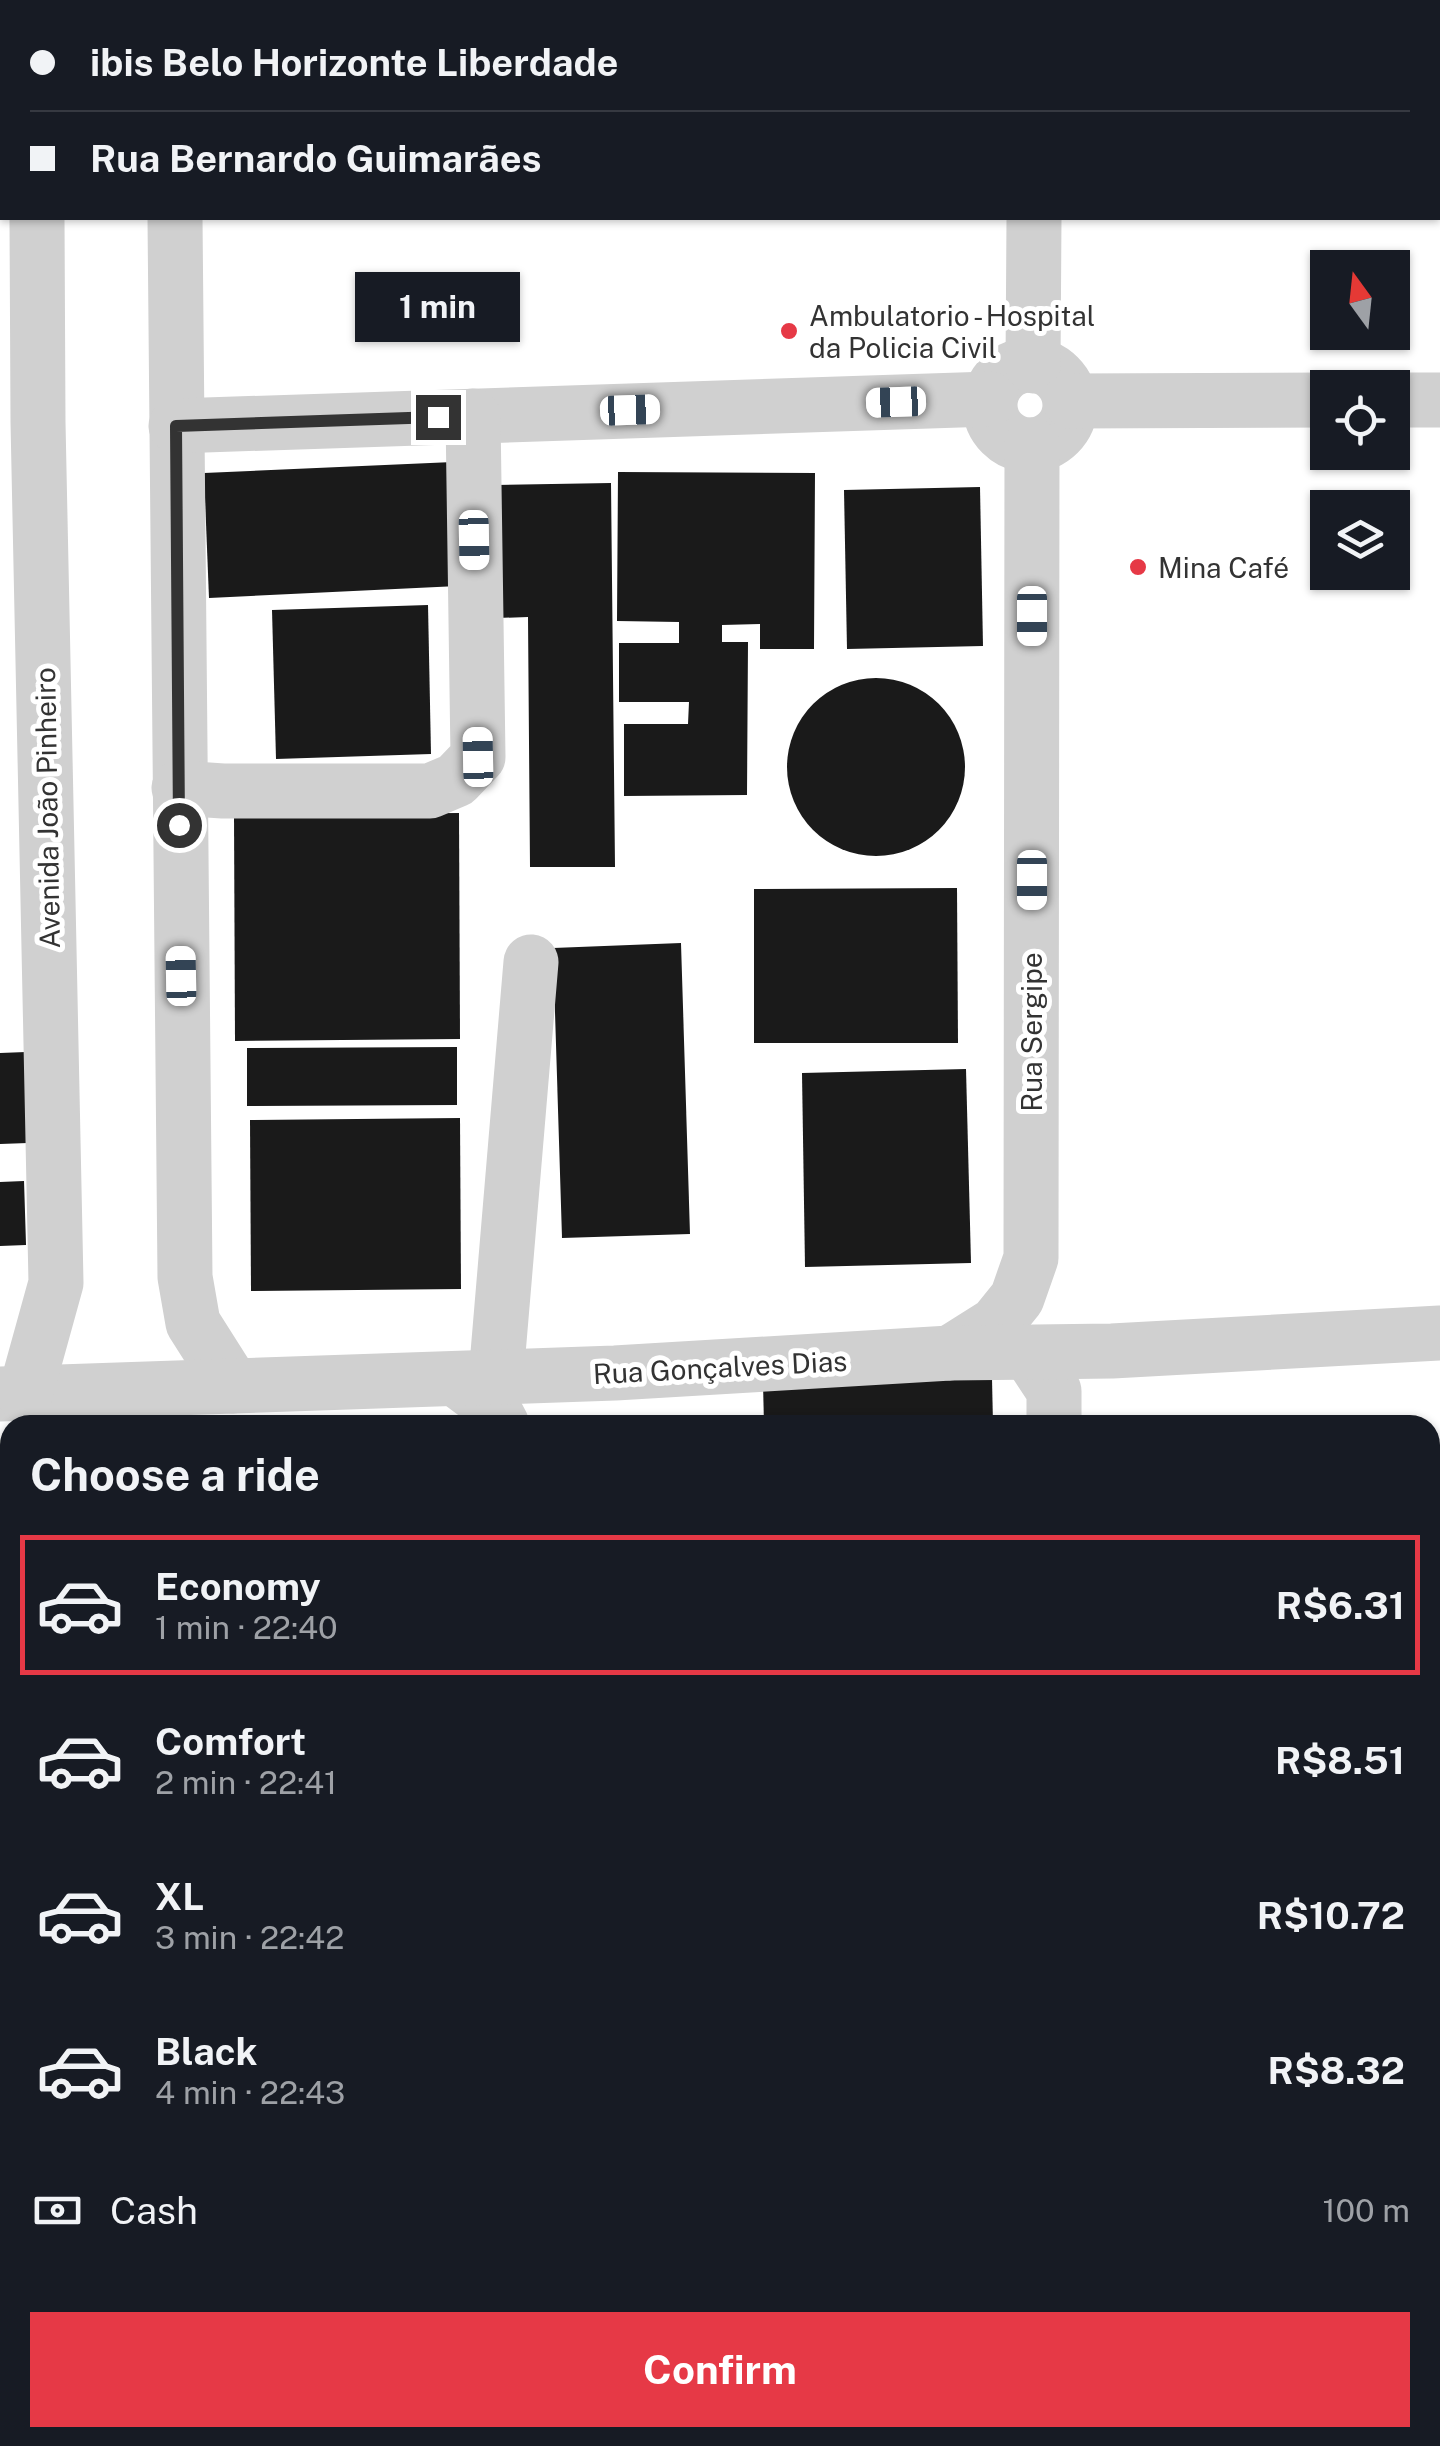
<!DOCTYPE html>
<meta charset="utf-8">
<style>
:root{--surface:#171b24;--page:#242831;--text:#f1f3f6;--muted:#9ea1a6;--line:#363941;--accent:#e63946}
body{margin:0;font-family:"Public Sans",sans-serif;background:var(--page);color:var(--text);height:100vh;display:flex;flex-direction:column;font-size:38px;white-space:nowrap}
*{box-sizing:border-box;margin:0}
p{font-size:32px;color:var(--muted)}
.icon{flex:none;width:55px;height:55px;fill:none;stroke:currentColor;stroke-width:2;stroke-linecap:round;stroke-linejoin:round}
.map{position:relative;flex:1;overflow:hidden}
.details{position:absolute;left:0px;top:1415px;width:1440px;height:1032px;display:flex;flex-direction:column;background:var(--surface);border-radius:30px 30px 0 0;box-shadow:0 2px 8px #0004}
.details>*{flex:none}
.guide{position:absolute;left:0px;top:0px;width:1440px;height:220px;box-shadow:0 2px 8px #0004;display:grid;align-content:center;height:220px;padding:0 30px;background:var(--surface)}
.needle{width:65px;rotate:345deg}
.buttons{position:absolute;left:1310px;top:250px;display:grid;gap:20px}
.buttons a{display:grid;place-items:center;width:100px;height:100px;border-radius:0px;background:var(--surface);box-shadow:0 2px 8px #0004;font-size:50px}
.end{position:absolute;width:45px;height:45px;margin:-22px;border:12px solid #333;background:#fff;box-shadow:0 0 0 5px #fff}
.from{border-radius:50%}
.bubble{position:absolute;height:70px;border-radius:0px;background:var(--surface);box-shadow:0 2px 8px #0004;font-size:32px;font-weight:700;line-height:70px;text-align:center}
.car{position:absolute;width:30px;height:60px;margin:-30px -15px;border-radius:12px;box-shadow:0 0 8px 2px #0007;background:linear-gradient(#fff 24%,#345 0 40%,#fff 0 76%,#345 0 86%,#fff 0)}
.guide b{display:flex;align-items:center;gap:35px;height:95px;font-size:38px}
.guide b+b{border-top:2px solid var(--line)}
.guide i{width:25px;height:25px;background:var(--text)}
ul{padding:0;list-style:none}
li{display:flex;align-items:center;gap:30px;height:140px;margin:0 20px 15px;padding:0 10px;border:5px solid transparent;border-radius:0px}
li div{flex:1}
li b{display:block;font-size:38px}
li em{font-style:normal;font-weight:700}
li.on{border-color:var(--accent)}
li>.icon{width:90px;height:90px;stroke-width:1.5}
h2{padding:0 30px;font-size:45px;line-height:120px}
.pay{display:flex;align-items:center;gap:25px;height:110px;padding:0 30px;font-size:38px}
.pay p{margin-inline-start:auto}
.primary-button{display:flex;gap:20px;margin-top:auto;padding:20px 30px}
.primary-button a{flex:1;height:115px;border-radius:0px;background:var(--accent);color:#fff;font-size:40px;font-weight:700;line-height:115px;text-align:center}
.map>svg:first-child{display:block}
.green{fill:#e6ecdf}
.building{fill:#1a1a1a}
.lines{fill:none;stroke-linecap:round;stroke-linejoin:round}
.minor{stroke:#d0d0d0;stroke-width:55}
.major{stroke:#ababab;stroke-width:55}
.route{stroke:#333;stroke-width:12}
.poi-dot{fill:#e63946;stroke:#fff;stroke-width:4}
.labels{text-anchor:middle;dominant-baseline:central;stroke-width:10;stroke-linejoin:round;paint-order:stroke}
.poi-label{font-size:28px;fill:#333;stroke:#fff;text-anchor:start}
.street-label{font-size:28px;fill:#333;stroke:#fff}
</style>
<div class="map">
<svg width="1440" height="2446" viewBox="0 0 1440 2446">
<rect width="100%" height="100%" fill="#fff"/>
<!-- green -->
<path class="green" d="M0 1440H10V2438H502V2446H0Z"/>
<!-- building -->
<g class="building">
<path d="M453 462 458 586 209 598 204 473Z"/>
<path d="M618 472 815 473 814 649H760V624L722 625V642H748L747 795 624 796V724H688L689 702H619V643H679V622L617 621Z"/>
<path d="M611 483 615 867H530L528 617 497 618 495 485Z"/>
<path d="M980 487 983 646 847 649 844 490Z"/>
<path d="M428 605 431 754 276 759 272 610Z"/>
<circle cx="876" cy="767" r="89"/>
<path d="M459 813 460 1039 235 1041 234 815Z"/>
<path d="M957 888 958 1043H754V889Z"/>
<path d="M681 943 690 1234 562 1238 553 948Z"/>
<path d="M457 1047V1105L247 1106V1048Z"/>
<path d="M26 1052 28 1143 0 1144V1053Z"/>
<path d="M966 1069 971 1263 805 1267 802 1073Z"/>
<path d="M460 1118 461 1289 251 1291 250 1120Z"/>
<path d="M24 1181 26 1245 0 1246V1182Z"/>
<path d="M992 1378 993 1425H764L763 1383Z"/>
<path d="M660 2438H723L722 2446H655Z"/>
</g>
<g class="lines">
<!-- minor -->
<g class="minor">
<path d="M35 0V2"/>
<path d="M173 0V2"/>
<path d="M1038 2V0"/>
<path d="M175 218 185 1277 193 1323 233 1386"/>
<circle cx="1030" cy="405" r="40"/>
<path d="M1033 366 1034 218"/>
<path d="M1392 400H1440"/>
<path d="M1070 401 1328 400"/>
<path d="M176 426 990 399"/>
<path d="M179 788 223 791H430L456 780 478 757 473 416"/>
<path d="M950 1353 996 1324 1017 1298 1031 1258 1032 445"/>
<path d="M1029 1353 1054 1391V1425"/>
<path d="M496 1377 531 962"/>
<path d="M456 1379 492 1406 502 1425"/>
<path d="M0 1394 615 1373 950 1353 1112 1351 1440 1333"/>
<path d="M25 1395 56 1283 38 422 37 218"/>
<path d="M1430 2248 1440 2249"/>
<path d="M97 2438V2446"/>
<path d="M533 2438 534 2446"/>
<path d="M1082 2446V2438"/>
</g>
<!-- major -->
<g class="major">
<path d="M1430 1791 1440 1781"/>
<path d="M1430 1870 1440 1861"/>
<path d="M1430 1932 1440 1922"/>
<path d="M1430 2007 1440 1997"/>
<path d="M819 2446 827 2438"/>
<path d="M933 2446 942 2438"/>
</g>
</g>
<g class="lines">
<!-- route -->
<path class="route" d="M179 825 176 426 438 417"/>
</g>
<!-- markers -->
<g class="poi-dot">
<circle cx="789" cy="331" r="10"/>
<circle cx="1138" cy="567" r="10"/>
</g>
<g class="labels">
<!-- poi labels -->
<g class="poi-label">
<text x="809" y="315">Ambulatorio - Hospital<tspan x="809" dy="32">da Policia Civil</tspan></text>
<text x="1158" y="567">Mina Café</text>
</g>
<!-- street labels -->
<g class="street-label">
<text transform="translate(47 808) rotate(-91)">Avenida João Pinheiro</text>
<text transform="translate(1031 1032) rotate(-90)">Rua Sergipe</text>
<text transform="translate(720 1367) rotate(-3)">Rua Gonçalves Dias</text>
</g>
</g>
</svg>
<div class="buttons">
<a><svg class="needle" viewBox="-14 -14 28 28"><path d="M0-13l5 13h-10z" fill="#e53935"/><path d="M0 13l5-13h-10z" fill="#9ea1a6"/></svg></a>
<a><svg class="icon" aria-label="locate" viewBox="0 0 24 24"><circle cx="12" cy="12" r="6"/><path d="M12 2v4M12 18v4M2 12h4M18 12h4"/></svg></a>
<a><svg class="icon" aria-label="layers" viewBox="0 0 24 24"><path d="M12 4l9 5-9 5-9-5zM3 14l9 5 9-5"/></svg></a>
</div>
<i class="end from" style="left:179px;top:825px"></i>
<i class="end" style="left:438px;top:417px"></i>
<div class="bubble" style="left:355px;top:272px;width:165px">1 min</div>
<i class="car" style="left:896px;top:402px;rotate:268deg"></i>
<i class="car" style="left:630px;top:410px;rotate:88deg"></i>
<i class="car" style="left:474px;top:540px;rotate:179deg"></i>
<i class="car" style="left:1032px;top:616px;rotate:180deg"></i>
<i class="car" style="left:478px;top:757px;rotate:359deg"></i>
<i class="car" style="left:1032px;top:880px;rotate:180deg"></i>
<i class="car" style="left:181px;top:976px;rotate:359deg"></i>
<div class="guide">
<b><i class="from"></i>ibis Belo Horizonte Liberdade</b>
<b><i></i>Rua Bernardo Guimarães</b>
</div>
<section class="details">
<h2>Choose a ride</h2>
<ul>
<li class="on"><svg class="icon" aria-label="car" viewBox="0 0 24 24"><path d="M5 17H2v-5l4-1 3-4h7l3 4 3 1v5h-3M9 17h6M6 11h13"/><circle cx="7" cy="17" r="2"/><circle cx="17" cy="17" r="2"/></svg><div><b>Economy</b><p>1 min · 22:40</p></div><em>R$6.31</em></li>
<li><svg class="icon" aria-label="car" viewBox="0 0 24 24"><path d="M5 17H2v-5l4-1 3-4h7l3 4 3 1v5h-3M9 17h6M6 11h13"/><circle cx="7" cy="17" r="2"/><circle cx="17" cy="17" r="2"/></svg><div><b>Comfort</b><p>2 min · 22:41</p></div><em>R$8.51</em></li>
<li><svg class="icon" aria-label="car" viewBox="0 0 24 24"><path d="M5 17H2v-5l4-1 3-4h7l3 4 3 1v5h-3M9 17h6M6 11h13"/><circle cx="7" cy="17" r="2"/><circle cx="17" cy="17" r="2"/></svg><div><b>XL</b><p>3 min · 22:42</p></div><em>R$10.72</em></li>
<li><svg class="icon" aria-label="car" viewBox="0 0 24 24"><path d="M5 17H2v-5l4-1 3-4h7l3 4 3 1v5h-3M9 17h6M6 11h13"/><circle cx="7" cy="17" r="2"/><circle cx="17" cy="17" r="2"/></svg><div><b>Black</b><p>4 min · 22:43</p></div><em>R$8.32</em></li>
</ul>
<div class="pay"><svg class="icon" aria-label="cash" viewBox="0 0 24 24"><path d="M3 7h18v10H3z"/><circle cx="12" cy="12" r="2"/></svg>Cash<p>100 m</p></div>
<div class="primary-button"><a>Confirm</a></div>
</section>
</div>
